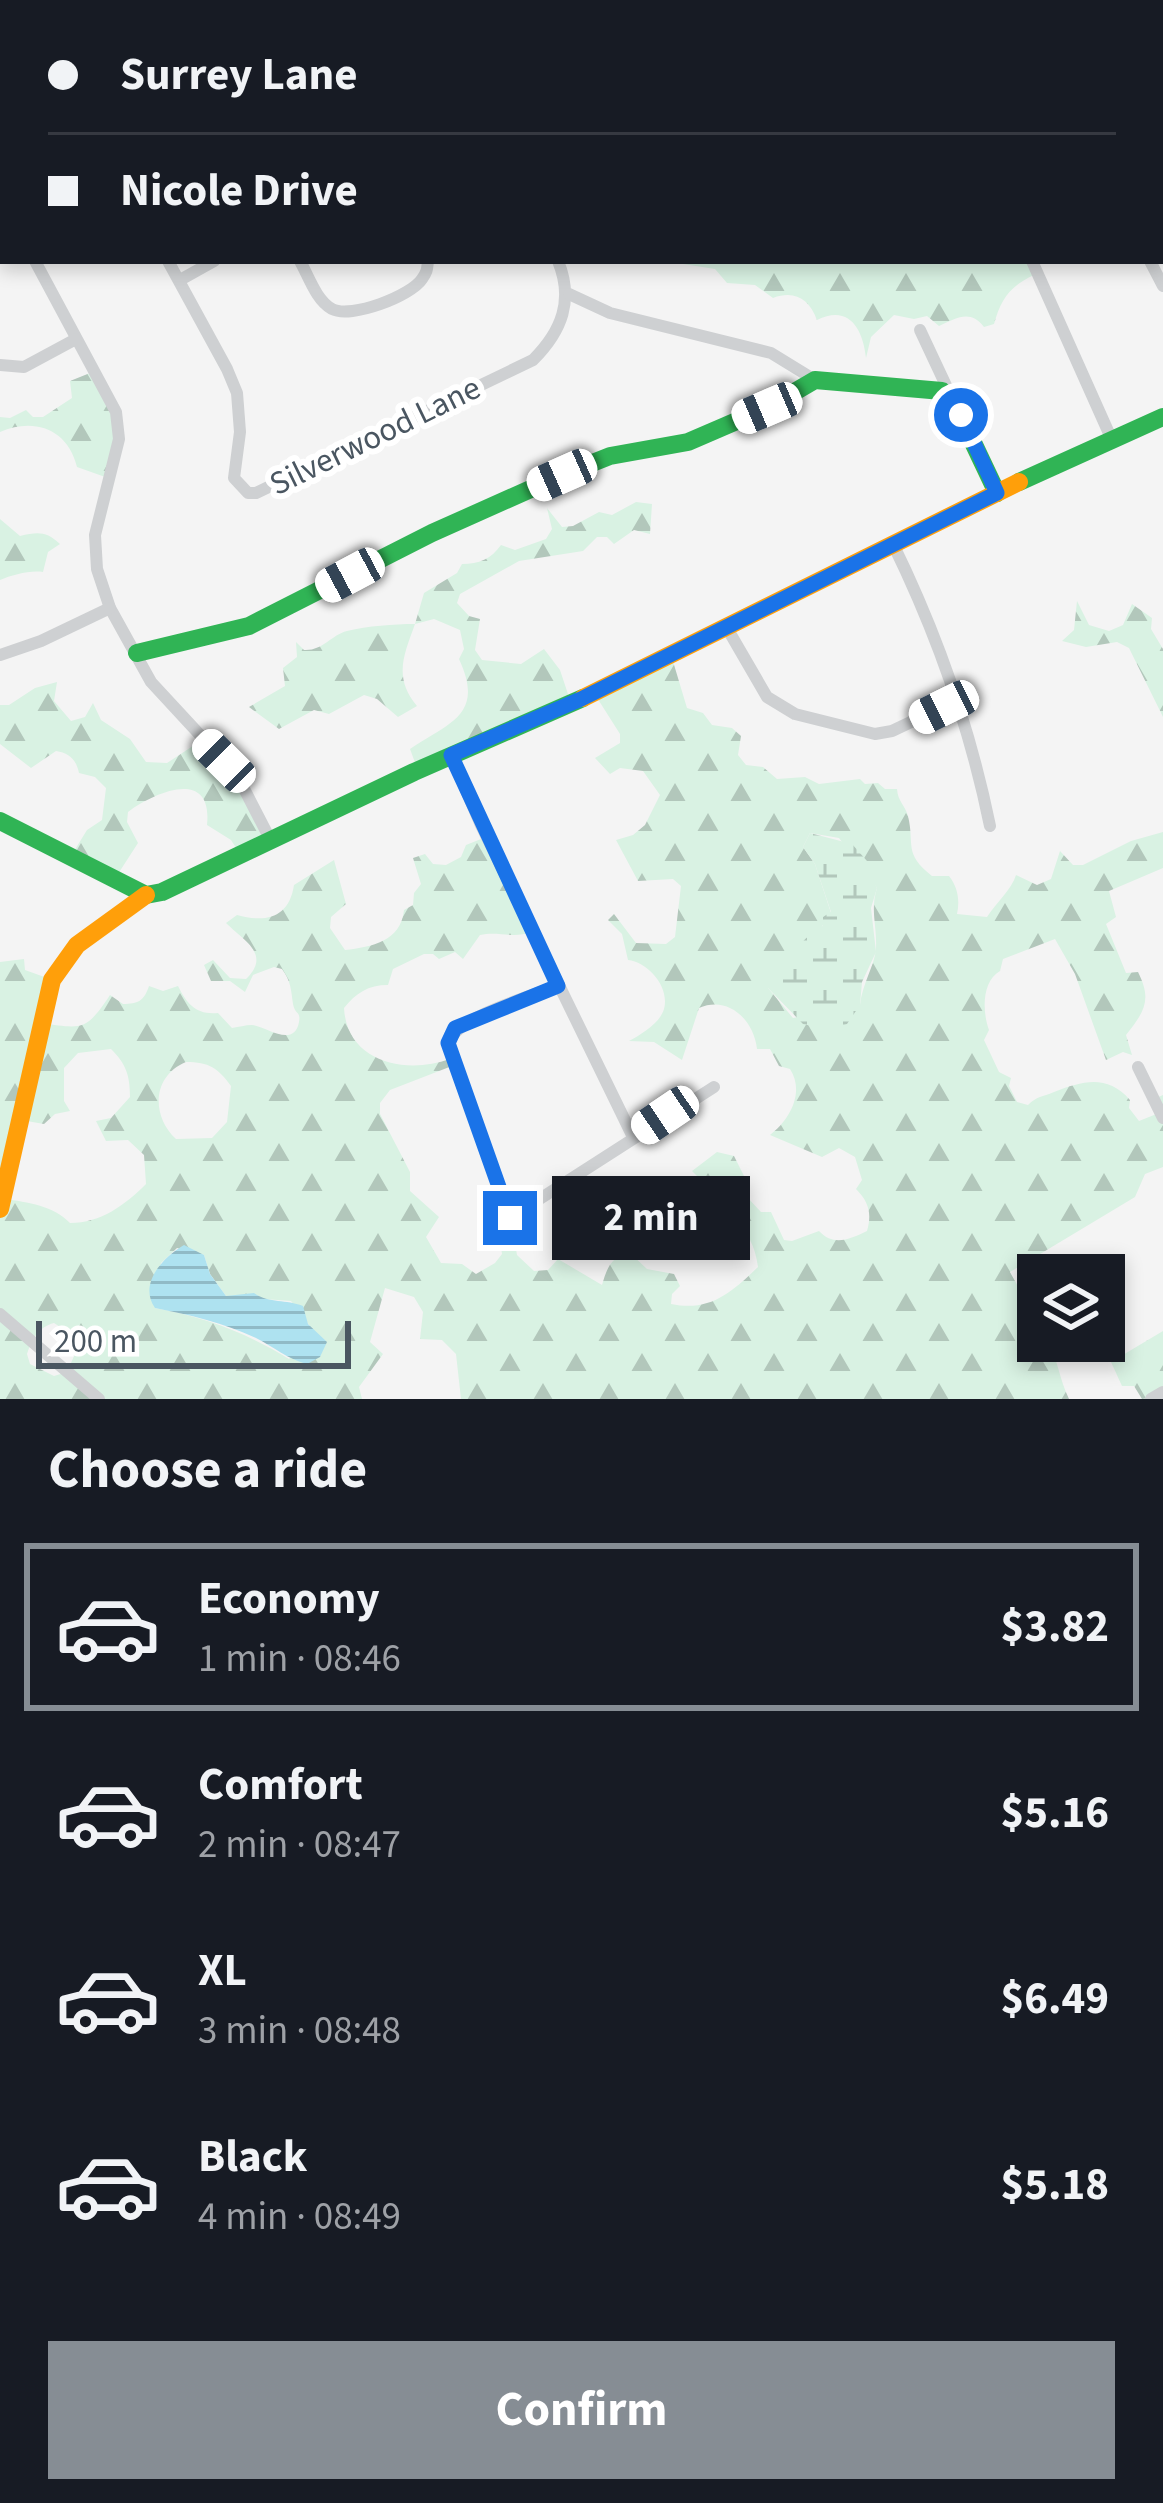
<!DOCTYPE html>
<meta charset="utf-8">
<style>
:root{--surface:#171b24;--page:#242831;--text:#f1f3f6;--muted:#9ea1a6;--line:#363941;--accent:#868d94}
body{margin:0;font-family:"Source Sans 3",sans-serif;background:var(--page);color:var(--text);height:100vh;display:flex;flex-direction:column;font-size:45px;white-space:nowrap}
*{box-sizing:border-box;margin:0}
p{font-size:39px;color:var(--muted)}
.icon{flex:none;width:66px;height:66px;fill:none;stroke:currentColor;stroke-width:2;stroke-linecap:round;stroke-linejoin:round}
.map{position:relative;height:1399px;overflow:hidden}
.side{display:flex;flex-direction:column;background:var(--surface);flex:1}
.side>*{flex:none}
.top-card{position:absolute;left:0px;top:0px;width:1164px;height:264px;box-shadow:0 6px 18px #0003;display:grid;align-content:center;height:264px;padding:0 48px;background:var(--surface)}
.controls{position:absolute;left:1017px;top:1254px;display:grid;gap:24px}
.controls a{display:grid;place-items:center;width:108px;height:108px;border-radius:0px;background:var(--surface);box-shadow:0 6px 18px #0003;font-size:60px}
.scale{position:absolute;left:36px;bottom:30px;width:315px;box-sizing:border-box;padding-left:12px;border:6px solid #4a5661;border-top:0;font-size:33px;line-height:42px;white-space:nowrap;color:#4a5661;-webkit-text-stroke:9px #fff;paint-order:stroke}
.end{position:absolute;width:54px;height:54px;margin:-27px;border:15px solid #1a73e8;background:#fff;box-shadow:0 0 0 6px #fff}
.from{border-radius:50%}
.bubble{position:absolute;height:84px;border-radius:0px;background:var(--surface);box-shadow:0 6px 18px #0003;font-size:39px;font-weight:700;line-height:84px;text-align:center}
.car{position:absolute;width:36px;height:72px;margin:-36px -18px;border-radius:15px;box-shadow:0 0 9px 3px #0007;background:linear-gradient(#fff 24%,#345 0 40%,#fff 0 76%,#345 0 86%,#fff 0)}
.top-card b{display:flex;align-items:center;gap:42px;height:114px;font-size:45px}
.top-card b+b{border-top:3px solid var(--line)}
.top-card i{width:30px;height:30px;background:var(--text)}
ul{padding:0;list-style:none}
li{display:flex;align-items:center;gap:36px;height:168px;margin:0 24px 18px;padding:0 24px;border:6px solid transparent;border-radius:0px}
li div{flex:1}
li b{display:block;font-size:45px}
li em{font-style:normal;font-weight:700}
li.active{border-color:var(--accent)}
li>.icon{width:108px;height:108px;stroke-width:1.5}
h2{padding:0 48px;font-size:54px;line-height:144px}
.action{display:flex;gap:24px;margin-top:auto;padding:24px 48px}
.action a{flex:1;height:138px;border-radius:0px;background:var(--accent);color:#fff;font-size:48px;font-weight:700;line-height:138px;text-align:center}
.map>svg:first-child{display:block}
.forest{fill:url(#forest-firs);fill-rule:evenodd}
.wetland{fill:url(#wetland-marsh)}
.water{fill:url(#water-rules)}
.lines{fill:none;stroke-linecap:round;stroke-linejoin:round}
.street{stroke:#ced0d2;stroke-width:12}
.fast{stroke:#30b455;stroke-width:18}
.slow{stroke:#ff9f0a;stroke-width:18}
.route{stroke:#1a73e8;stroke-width:15}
.labels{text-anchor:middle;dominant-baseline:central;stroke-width:12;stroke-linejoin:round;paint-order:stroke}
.street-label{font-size:33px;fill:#4a5661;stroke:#fff}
</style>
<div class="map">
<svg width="1163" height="1399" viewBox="0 0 1163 1399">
<defs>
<pattern id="forest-firs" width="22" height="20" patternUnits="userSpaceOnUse" patternTransform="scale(3)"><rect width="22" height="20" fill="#d9f2e3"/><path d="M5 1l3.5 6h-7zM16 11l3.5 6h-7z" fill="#b2c7bb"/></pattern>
<pattern id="wetland-marsh" width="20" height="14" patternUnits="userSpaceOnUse" patternTransform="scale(3)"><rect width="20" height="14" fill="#d9f2e3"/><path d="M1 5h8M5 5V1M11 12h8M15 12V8" fill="none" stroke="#b2c7bb"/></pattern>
<pattern id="water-rules" width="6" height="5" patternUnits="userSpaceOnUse" patternTransform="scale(3)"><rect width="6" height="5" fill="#aee2f0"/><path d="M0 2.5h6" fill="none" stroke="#90bac6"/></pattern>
</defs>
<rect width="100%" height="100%" fill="#f4f4f4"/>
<!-- forest -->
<g class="forest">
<path d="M664 261H1029L1034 275C1010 286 1001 299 994 324L984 327C970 309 957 318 939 326L927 316 914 319 894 315 871 337 866 358C863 329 849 304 817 320 809 299 795 290 773 298L755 285 727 283 715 269Z"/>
<path d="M95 371 118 424 108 478 77 467C68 429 34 417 0 432V417L10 418 26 410 33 417H43L72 398 70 381Z"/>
<path d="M636 502 652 504 650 534 634 530 614 544 607 537H597L583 551 519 561 460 594 457 603 469 616 480 619 475 650 482 660 521 664 544 649 560 670 571 703 417 768 410 749C450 722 485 715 459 659L464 649 460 630 434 619 415 624C404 655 393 677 417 706L398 717 377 699 364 695 329 714 314 710 279 729 249 707 285 686 283 668 297 657 296 642 304 650C323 651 331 635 347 631 368 626 393 624 415 624L424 593 457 573 462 564C479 564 491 559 501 545L515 550 546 539 552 529 547 508 562 527 573 526 599 512 612 515Z"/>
<path d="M0 519 20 536C38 532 46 531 60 544L48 552 43 572C30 570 12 575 0 580Z"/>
<path d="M1077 601 1089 625 1109 631 1123 625 1132 604 1152 618 1151 629 1163 649V717L1129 648 1117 642 1086 647 1062 641 1074 630Z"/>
<path d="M672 658 687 708 703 713 712 725 732 728 741 736 738 755 746 765 763 767 777 779 805 777 819 784 860 779 865 784 878 783 885 789H897C898 802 905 805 908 816 915 845 903 853 932 876H949C958 887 960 901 957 914L987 917C996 903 1012 889 1016 875L1037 885 1051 879 1060 851 1073 865H1083L1131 841 1163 832V868L1109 891 1116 917 1106 924 1126 973 1138 972C1152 1000 1145 1011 1126 1035L1132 1055 1123 1052 1106 1060 1075 974 1055 939 1003 959 1000 971C982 981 982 1011 989 1030L984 1040 999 1072 1011 1078 1009 1086 1017 1102 1028 1105C1037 1096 1042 1097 1054 1092 1083 1081 1107 1074 1130 1100L1129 1108 1139 1121 1159 1113 1154 1099 1163 1095V1167L1145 1174 1135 1197 1010 1272 1038 1323V1341H1048C1058 1360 1059 1378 1069 1399H461L456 1354 442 1340 420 1339 423 1312 414 1297 385 1288 370 1342 383 1354 359 1387 362 1399H0V962L24 959 25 970 50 979 41 1023C83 1029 86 1031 110 995L123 1004C138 1004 144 1001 149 986L163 991 178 986C187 1004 196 1015 218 1013L232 1028C239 1027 245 1025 252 1025 265 1026 294 1049 299 1022 301 1011 295 1015 293 1004 291 990 291 981 282 969L274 967 253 975 245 992 230 981H211L204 965 213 960 230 978 246 979C272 954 243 940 226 923L237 915C266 923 289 918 294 885L334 860 346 904 331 917 330 928 345 950C372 947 401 941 404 910L413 905 414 893 421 884 413 858 425 854 433 864 446 865 461 857 466 845 486 837 532 932C513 939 499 931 480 935L463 959 455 952 439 959 433 954H424L393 969 388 985C368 985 356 993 344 1008 347 1062 405 1075 450 1059L452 1066 390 1090 380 1103V1114L410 1172V1191L439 1217 426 1237 441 1263 462 1264 476 1274 495 1263 502 1254 501 1247 510 1240 505 1225 514 1217 520 1235 515 1243 517 1255 534 1271 548 1270 558 1259 602 1285C607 1268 611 1256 630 1253L647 1269 674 1274 680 1286 672 1294 671 1304C710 1312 731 1293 758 1267 754 1227 718 1198 692 1171L717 1152 734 1156 746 1180 747 1197 761 1212H771L784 1240 792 1241 819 1231C834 1247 850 1239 867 1231 872 1214 869 1202 856 1189L862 1180 855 1157 839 1148 822 1157 770 1135C790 1120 805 1092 790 1069L779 1066 770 1049H757C754 1020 728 995 699 1008L682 1060 654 1042 629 1041C642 1034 660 1023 664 1009 670 987 648 962 628 960L622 934 608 920 614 914 636 943 666 944 675 937 681 886 673 879 638 881 616 840 633 835 645 825 660 795 643 771 620 768 610 774 595 758 620 743V734L594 693ZM810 833 839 838 877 888C870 910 877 925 876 948 875 965 862 984 860 1005L793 1018 768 988C782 957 815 943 831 913L815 864 803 847ZM111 1049C126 1064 130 1075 130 1097L111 1118 96 1121 106 1141 128 1140 144 1155 146 1184C125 1205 101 1223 70 1223 54 1206 28 1202 4 1199L21 1120 44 1124 55 1114 70 1111 64 1101V1068L78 1053ZM186 1062C209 1062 218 1068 231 1086L227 1122 212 1138 176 1139C151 1116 152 1076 186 1062ZM177 1248 204 1255 210 1274 226 1296 291 1301 313 1330 289 1359C247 1333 205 1317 155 1308L161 1263ZM54 1323 74 1336 78 1347 67 1372 54 1376 30 1364 27 1354C32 1340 38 1327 54 1323Z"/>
<path d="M57 682 54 701 71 721 85 717 93 703 101 720 130 739 146 762 167 763 202 740 235 774 269 838 240 854 231 840 207 825C213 767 155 792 128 812L127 822 138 843 116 877 71 856 87 830 102 820 106 788 95 777 79 773C76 759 69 753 56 751L31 768 0 744V705H9L35 688Z"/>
<path d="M1163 1331V1396L1142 1399 1134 1386H1122L1111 1362Z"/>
</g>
<!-- wetland -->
<path class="wetland" d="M810 833 852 844 867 861V870L877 888 871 908 876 952 862 982 860 1005 847 1024 829 1030 803 1024 767 987 777 968 817 927 823 926V917L831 912 815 864 803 847Z"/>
<!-- water -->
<g class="water">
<path d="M1019 0H1163V89L1161 3Z"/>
<path d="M184 1245 204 1255 210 1274 226 1296 254 1293C270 1304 286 1299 303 1306L308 1324 327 1342 320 1357 307 1364C287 1359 274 1347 256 1338 224 1323 190 1315 155 1308 138 1284 163 1257 184 1245Z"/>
</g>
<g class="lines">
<!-- street -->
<g class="street">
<path d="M36 3 38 0"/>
<path d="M460 3V0"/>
<path d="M993 3 994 0"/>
<path d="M3 68V86"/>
<path d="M3 106V193"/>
<path d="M35 261 116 412 119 439 95 535 97 569 110 608 151 682 237 775 271 841"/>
<path d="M168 261 227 369 237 393 240 432 234 478 248 493H256L533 360C562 331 574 300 558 261"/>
<path d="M300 261C309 277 316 300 332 309 351 319 411 296 422 279 427 272 427 270 428 261"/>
<path d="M1032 261 1112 440"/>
<path d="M1150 261 1163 286"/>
<path d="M180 280 214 261"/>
<path d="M569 294 610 313 771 353 815 380"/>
<path d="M920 330 950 394"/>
<path d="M0 365 24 367 76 339"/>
<path d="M893 544C937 634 970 728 990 826"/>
<path d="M727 628 767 697 795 714 875 734 892 731 955 701"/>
<path d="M0 655 41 641 110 608"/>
<path d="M451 755 480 823 633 1137"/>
<path d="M558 986C531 996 457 1017 448 1043L510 1218 714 1087"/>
<path d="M1138 1067 1163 1118"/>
<path d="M0 1314 99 1399"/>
<path d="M1151 1399 1163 1392"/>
</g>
<!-- fast -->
<g class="fast">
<path d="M1019 482 1163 417"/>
<path d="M137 653 249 626 432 533 562 475 610 456 688 442 767 408 815 380 942 391 960 415 997 493"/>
<path d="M0 821 146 895 162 892 414 772 583 698"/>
</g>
<!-- slow -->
<g class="slow">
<path d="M583 698 1019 482"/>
<path d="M0 1209 52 980 77 945 146 895"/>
</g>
</g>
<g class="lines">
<!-- route -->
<path class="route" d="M510 1218 448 1043 455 1028 558 986 451 755 581 699 997 493 961 415"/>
</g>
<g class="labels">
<!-- street labels -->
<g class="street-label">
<text transform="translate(375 436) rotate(-26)">Silverwood Lane</text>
</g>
</g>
</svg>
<div class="controls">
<a><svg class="icon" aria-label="layers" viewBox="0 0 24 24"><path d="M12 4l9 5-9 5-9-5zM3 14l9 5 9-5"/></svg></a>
</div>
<div class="scale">200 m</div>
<i class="end from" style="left:961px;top:415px"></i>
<i class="end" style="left:510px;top:1218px"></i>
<div class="bubble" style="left:552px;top:1176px;width:198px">2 min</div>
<i class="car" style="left:767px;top:408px;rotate:247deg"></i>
<i class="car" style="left:562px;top:475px;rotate:246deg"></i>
<i class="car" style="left:350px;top:575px;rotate:242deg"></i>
<i class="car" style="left:944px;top:707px;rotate:244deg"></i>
<i class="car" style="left:224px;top:761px;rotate:315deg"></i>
<i class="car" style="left:665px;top:1115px;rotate:236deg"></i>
<div class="top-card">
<b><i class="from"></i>Surrey Lane</b>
<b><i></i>Nicole Drive</b>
</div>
</div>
<section class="side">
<h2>Choose a ride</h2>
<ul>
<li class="active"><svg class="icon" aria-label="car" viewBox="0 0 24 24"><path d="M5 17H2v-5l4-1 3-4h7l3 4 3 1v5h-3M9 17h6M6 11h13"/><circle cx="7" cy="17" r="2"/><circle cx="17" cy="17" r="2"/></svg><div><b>Economy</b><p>1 min · 08:46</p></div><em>$3.82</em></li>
<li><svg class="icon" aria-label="car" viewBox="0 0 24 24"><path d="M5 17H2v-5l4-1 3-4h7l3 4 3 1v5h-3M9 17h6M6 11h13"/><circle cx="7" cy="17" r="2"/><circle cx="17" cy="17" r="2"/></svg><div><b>Comfort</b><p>2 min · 08:47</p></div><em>$5.16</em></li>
<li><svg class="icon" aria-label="car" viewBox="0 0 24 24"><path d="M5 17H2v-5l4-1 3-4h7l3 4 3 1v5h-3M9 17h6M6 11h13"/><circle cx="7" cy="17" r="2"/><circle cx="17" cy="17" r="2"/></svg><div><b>XL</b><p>3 min · 08:48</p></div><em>$6.49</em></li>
<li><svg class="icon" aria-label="car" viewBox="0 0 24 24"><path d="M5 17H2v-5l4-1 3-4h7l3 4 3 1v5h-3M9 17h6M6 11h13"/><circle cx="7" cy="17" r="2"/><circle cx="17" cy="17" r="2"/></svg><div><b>Black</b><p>4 min · 08:49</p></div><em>$5.18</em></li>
</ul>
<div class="action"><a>Confirm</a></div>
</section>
